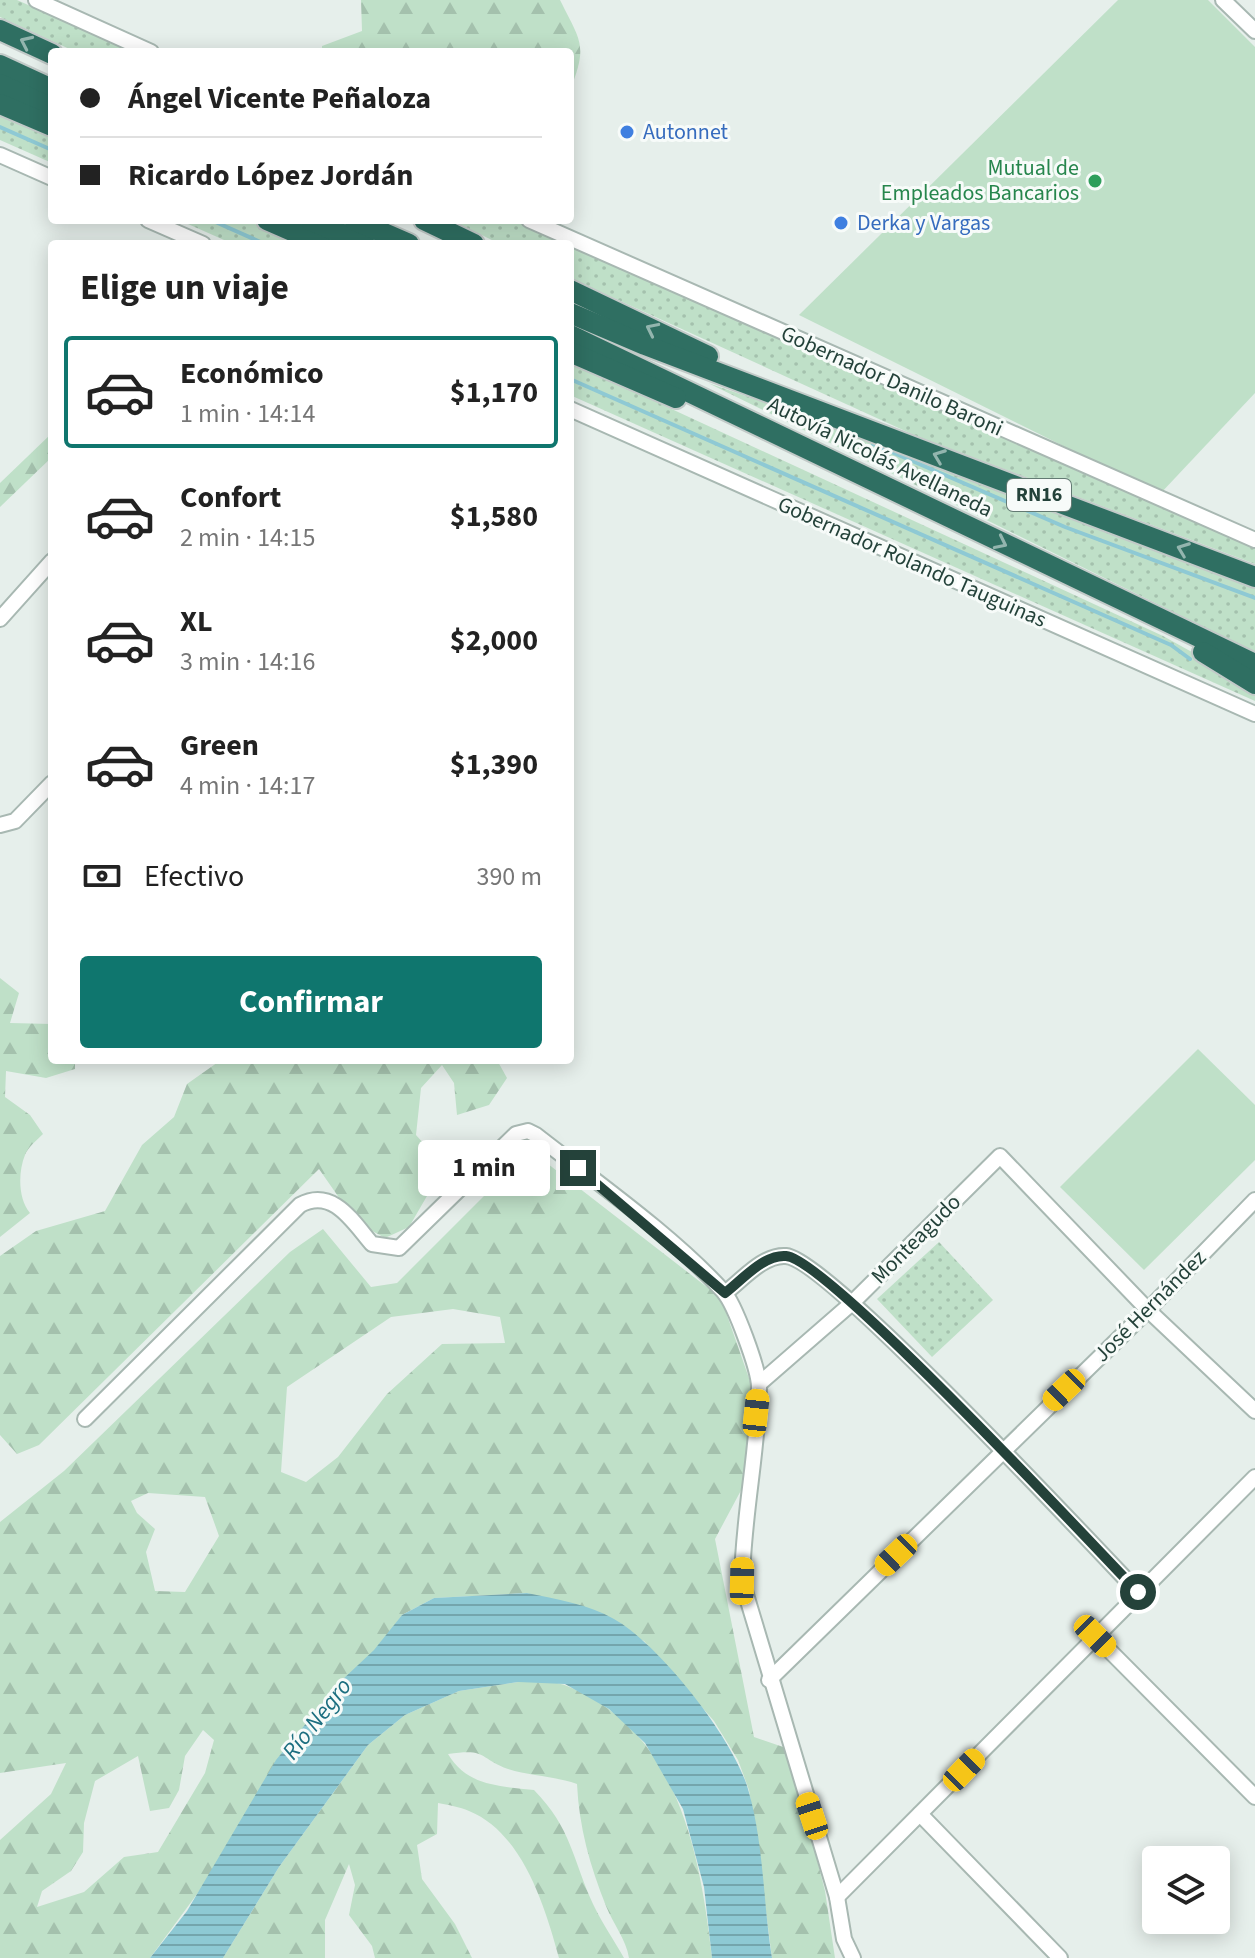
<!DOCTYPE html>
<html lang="es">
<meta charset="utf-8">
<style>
:root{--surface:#fff;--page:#f6f6f6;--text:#222;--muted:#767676;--line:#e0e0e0;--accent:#0f766e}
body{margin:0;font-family:"Source Sans 3",sans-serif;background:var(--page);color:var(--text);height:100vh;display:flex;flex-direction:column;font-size:30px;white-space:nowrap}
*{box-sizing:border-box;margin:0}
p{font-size:26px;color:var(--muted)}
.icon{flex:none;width:44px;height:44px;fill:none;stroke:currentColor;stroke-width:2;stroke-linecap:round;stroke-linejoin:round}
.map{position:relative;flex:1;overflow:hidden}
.drawer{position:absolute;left:48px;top:240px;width:526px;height:824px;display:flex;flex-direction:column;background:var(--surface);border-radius:8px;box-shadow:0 4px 20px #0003}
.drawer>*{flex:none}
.top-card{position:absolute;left:48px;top:48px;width:526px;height:176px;border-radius:8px;box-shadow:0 4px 20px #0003;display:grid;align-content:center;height:176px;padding:0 32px;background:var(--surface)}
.fabs{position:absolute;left:1142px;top:1846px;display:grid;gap:16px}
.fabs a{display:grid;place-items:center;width:88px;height:88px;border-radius:8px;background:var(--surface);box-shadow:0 4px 20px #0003;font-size:40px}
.end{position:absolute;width:36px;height:36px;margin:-18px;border:10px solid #24423a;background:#fff;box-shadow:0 0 0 4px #fff}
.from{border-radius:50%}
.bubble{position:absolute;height:56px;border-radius:8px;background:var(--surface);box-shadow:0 4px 20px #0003;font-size:26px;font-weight:700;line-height:56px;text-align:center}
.car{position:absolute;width:24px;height:48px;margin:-24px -12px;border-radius:10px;box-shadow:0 0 6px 2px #0007;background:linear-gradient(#f5c518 24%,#345 0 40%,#f5c518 0 76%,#345 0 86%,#f5c518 0)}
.top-card b{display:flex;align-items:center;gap:28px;height:76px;font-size:30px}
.top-card b+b{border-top:2px solid var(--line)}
.top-card i{width:20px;height:20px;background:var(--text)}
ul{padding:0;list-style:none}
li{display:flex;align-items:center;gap:24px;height:112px;margin:0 16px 12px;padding:0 16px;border:4px solid transparent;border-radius:8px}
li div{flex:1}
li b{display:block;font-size:30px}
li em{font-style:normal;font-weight:700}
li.current{border-color:var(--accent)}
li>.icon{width:72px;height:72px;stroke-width:1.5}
h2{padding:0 32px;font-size:36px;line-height:96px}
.pay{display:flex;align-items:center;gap:20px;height:88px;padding:0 32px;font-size:30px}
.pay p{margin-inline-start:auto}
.action{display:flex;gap:16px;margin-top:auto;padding:16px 32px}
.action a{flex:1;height:92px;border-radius:8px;background:var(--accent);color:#fff;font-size:32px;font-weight:700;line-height:92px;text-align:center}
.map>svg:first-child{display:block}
.green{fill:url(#green-dots)}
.forest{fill:url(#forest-firs);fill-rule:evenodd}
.pitch{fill:#bfe0c8}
.water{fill:url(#water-rules)}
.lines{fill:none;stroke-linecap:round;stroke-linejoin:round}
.stream{stroke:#8ec9d4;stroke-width:4}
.minor-casing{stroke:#a8b8b2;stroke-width:18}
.highway-casing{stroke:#c2cac8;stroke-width:24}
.minor{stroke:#fff;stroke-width:14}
.highway{stroke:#2f6f62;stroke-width:20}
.oneway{stroke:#93b5ae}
.route{stroke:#24423a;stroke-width:10}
.shop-dot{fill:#3f7fe0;stroke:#f7fbf9;stroke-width:3}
.leisure-dot{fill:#2e9e5b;stroke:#f7fbf9;stroke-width:3}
.labels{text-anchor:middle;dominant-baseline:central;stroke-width:6;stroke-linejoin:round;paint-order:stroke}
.shield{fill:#f7fbf9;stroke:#637a73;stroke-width:2}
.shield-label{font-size:20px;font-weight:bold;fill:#24423a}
.shop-label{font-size:22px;fill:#366cbe;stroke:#f7fbf9;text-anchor:start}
.leisure-label{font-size:22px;fill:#27864d;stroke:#f7fbf9;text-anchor:end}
.street-label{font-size:22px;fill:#24423a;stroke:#f7fbf9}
.water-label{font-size:24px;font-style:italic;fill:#1c6f80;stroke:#f7fbf9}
</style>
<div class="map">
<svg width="1255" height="1958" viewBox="0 0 1255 1958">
<defs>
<pattern id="green-dots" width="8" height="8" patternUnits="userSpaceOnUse" patternTransform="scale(2)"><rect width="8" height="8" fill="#bfe0c8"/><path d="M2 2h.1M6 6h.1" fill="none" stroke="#a4c1ad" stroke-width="1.8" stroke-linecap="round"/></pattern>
<pattern id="forest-firs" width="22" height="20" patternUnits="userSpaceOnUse" patternTransform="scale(2)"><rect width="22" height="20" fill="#bfe0c8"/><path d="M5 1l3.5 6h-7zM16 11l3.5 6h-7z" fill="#a4c1ad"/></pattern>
<pattern id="water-rules" width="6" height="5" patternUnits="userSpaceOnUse" patternTransform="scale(2)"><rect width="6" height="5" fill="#8ec9d4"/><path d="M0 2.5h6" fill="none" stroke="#74a5ad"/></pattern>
</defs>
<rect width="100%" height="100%" fill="#e6efeb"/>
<!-- green -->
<g class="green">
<path d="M0 0H17L134 52H76L0 17Z"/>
<path d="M0 112 52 135V163L0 140Z"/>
<path d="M179 220H246L300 244H233Z"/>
<path d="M451 220H513L567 244H500Z"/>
<path d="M570 246 1255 548V564L914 435 570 278Z"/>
<path d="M570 362 1163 636 1255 687V701L570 395Z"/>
<path d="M708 383 821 422 1255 587V652Z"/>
<path d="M939 1242 993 1300 932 1357 877 1299Z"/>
</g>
<!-- forest -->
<g class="forest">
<path d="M361 0H560C581 42 588 45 570 90V52H322V46L362 31Z"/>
<path d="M52 433V457L0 507V483Z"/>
<path d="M0 978 19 993 10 1023 52 1024V1060H75V1069L46 1078 6 1071 5 1097 30 1115 43 1134C37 1140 28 1147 25 1155 18 1172 18 1199 30 1213L0 1237Z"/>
<path d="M221 1060H497L507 1078 489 1105 457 1115 454 1083 442 1065 421 1088 416 1135 440 1162 427 1196 409 1227 385 1238 356 1222 319 1169 39 1445 17 1454 0 1435V1256L36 1231 105 1211 142 1145 174 1117 187 1084Z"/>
<path d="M530 1150 721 1298 751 1384 746 1481 715 1539 754 1737 789 1749 825 1891 835 1958H772L755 1827 749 1790 738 1760 714 1721 644 1641 527 1593 434 1598 402 1615 150 1958H0V1840L51 1794 66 1763 0 1773V1522L64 1471 290 1252 323 1229 371 1287 397 1283ZM453 1309 500 1317 505 1343 442 1344 387 1394 338 1457 306 1482 281 1472 287 1387 391 1317ZM148 1493 205 1497 219 1536 185 1592 155 1591 146 1552 155 1529 137 1513 131 1501ZM203 1730 214 1740 205 1773 158 1852 124 1857 84 1892 37 1907 42 1891 71 1871 83 1852 84 1823 95 1781 138 1756 150 1811 169 1808 179 1790 185 1756Z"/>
<path d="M518 1682C533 1682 554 1680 567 1686 678 1731 700 1852 712 1958H629C626 1939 613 1924 606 1906 590 1866 579 1827 577 1784 554 1776 530 1776 508 1769 478 1758 488 1748 448 1754 467 1786 499 1786 534 1790 572 1829 572 1858 593 1904 602 1923 614 1940 624 1958H559C545 1907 523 1833 469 1811 460 1807 448 1805 438 1803L437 1834 417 1845 422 1879 455 1924 472 1958H375L372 1946 349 1915 355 1885 349 1864 325 1920V1958H223L279 1867 368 1745 405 1715 459 1691Z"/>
</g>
<!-- pitch -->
<g class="pitch">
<path d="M1118 0H1208L1255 47V393L1160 494 799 315Z"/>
<path d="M1198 1049 1255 1105V1160L1144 1270 1060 1187Z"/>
</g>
<!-- water -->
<path class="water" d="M527 1593C556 1599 588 1604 614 1619 659 1644 734 1739 748 1789 764 1843 763 1903 772 1958H712L704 1887 683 1809 645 1743 609 1709 565 1684 518 1682 459 1691 405 1715 368 1745 279 1867 223 1958H150L187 1911 276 1760 341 1681 374 1650 402 1615 434 1598Z"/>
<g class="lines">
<!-- stream -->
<g class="stream">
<path d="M0 127 52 150"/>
<path d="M211 220 265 244"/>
<path d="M570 379 1171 645 1190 659"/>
<path d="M873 444 1065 527 1255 598"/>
</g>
<!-- minor casing -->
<g class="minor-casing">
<g id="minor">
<path d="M36 0 151 52"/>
<path d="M1223 0 1255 31"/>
<path d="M0 155 52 178"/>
<path d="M148 220 203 244"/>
<path d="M529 220 1255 540"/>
<path d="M570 409 1255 714"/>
<path d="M0 619 52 561"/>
<path d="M0 825 15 821 52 783"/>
<path d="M725 1293C742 1280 764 1254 786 1256 827 1259 1093 1545 1138 1592"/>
<path d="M759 1384 852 1303 1000 1156 1148 1310 1255 1411"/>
<path d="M85 1419 300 1205C333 1187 353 1222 372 1244L399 1248 516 1134 528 1131 536 1135C596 1182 672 1235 723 1291 735 1304 759 1370 759 1387 758 1451 743 1516 742 1581L837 1897 844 1939 853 1958"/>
<path d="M1095 1636 1255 1797"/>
<path d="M769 1680 1148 1310 1255 1200"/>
<path d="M920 1814 1060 1958"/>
<path d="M837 1897 1255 1477"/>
</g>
</g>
<!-- highway casing -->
<g class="highway-casing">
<g id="highway">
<path d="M0 30 52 54"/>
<path d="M0 65 52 89"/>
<path d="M0 84 52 108"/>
<path d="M0 104 52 126"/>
<path d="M267 220 322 244"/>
<path d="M310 220 365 244"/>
<path d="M354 220 409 244"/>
<path d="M424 220 474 244"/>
<path d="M570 290 708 356"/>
<path d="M570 313 645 345 1255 577"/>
<path d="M570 335 1255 664"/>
<path d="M570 352 676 398"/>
<path d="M1203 652 1255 684"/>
</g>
</g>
<!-- minor -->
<use href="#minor" class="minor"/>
<!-- highway -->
<use href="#highway" class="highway"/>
</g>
<!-- one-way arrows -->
<defs><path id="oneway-chevron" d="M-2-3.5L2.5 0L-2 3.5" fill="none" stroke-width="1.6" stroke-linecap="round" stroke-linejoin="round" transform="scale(2)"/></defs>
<g class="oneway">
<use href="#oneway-chevron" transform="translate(26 42) rotate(-155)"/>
<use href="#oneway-chevron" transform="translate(652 329) rotate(-154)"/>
<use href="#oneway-chevron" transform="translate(939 456) rotate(-159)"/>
<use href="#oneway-chevron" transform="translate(1001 543) rotate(26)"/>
<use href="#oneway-chevron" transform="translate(1183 549) rotate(-159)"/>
</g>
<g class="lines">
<!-- route -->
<path class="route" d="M578 1168 725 1293C742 1280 764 1254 786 1256 827 1259 1093 1545 1138 1592"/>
</g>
<!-- markers -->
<g class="shop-dot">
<circle cx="627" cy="132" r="8"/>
<circle cx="841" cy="223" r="8"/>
</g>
<circle class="leisure-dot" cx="1095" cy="181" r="8"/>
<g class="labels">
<!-- shield labels -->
<rect class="shield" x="1007" y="479" width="64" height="32" rx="6"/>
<g class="shield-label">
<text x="1039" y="495">RN16</text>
</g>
<!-- shop labels -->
<g class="shop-label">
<text x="643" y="132">Autonnet</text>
<text x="857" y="223">Derka y Vargas</text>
</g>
<!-- leisure labels -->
<g class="leisure-label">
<text x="1079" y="168">Mutual de<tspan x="1079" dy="25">Empleados Bancarios</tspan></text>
</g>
<!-- street labels -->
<g class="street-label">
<text transform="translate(892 381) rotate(24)">Gobernador Danilo Baroni</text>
<text transform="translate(880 457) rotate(26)">Autovía Nicolás Avellaneda</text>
<text transform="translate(912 562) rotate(24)">Gobernador Rolando Tauguinas</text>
<text transform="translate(916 1239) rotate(-45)">Monteagudo</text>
<text transform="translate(1150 1306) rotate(-45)">José Hernández</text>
</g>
<!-- water labels -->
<g class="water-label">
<text transform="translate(317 1719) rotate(-52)">Río Negro</text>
</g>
</g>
</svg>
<div class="fabs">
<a><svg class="icon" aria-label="layers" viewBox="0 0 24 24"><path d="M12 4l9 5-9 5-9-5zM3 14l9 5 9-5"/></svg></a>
</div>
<i class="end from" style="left:1138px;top:1592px"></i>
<i class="end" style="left:578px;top:1168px"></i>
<div class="bubble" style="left:418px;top:1140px;width:132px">1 min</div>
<i class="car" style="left:1064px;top:1390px;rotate:226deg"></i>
<i class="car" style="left:756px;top:1413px;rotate:6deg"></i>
<i class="car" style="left:896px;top:1555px;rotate:226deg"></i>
<i class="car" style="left:742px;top:1581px;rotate:1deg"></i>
<i class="car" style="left:1095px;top:1636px;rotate:135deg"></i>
<i class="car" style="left:964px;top:1770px;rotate:44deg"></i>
<i class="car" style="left:812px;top:1816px;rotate:342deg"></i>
<div class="top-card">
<b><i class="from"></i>Ángel Vicente Peñaloza</b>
<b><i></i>Ricardo López Jordán</b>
</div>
<section class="drawer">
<h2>Elige un viaje</h2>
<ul>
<li class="current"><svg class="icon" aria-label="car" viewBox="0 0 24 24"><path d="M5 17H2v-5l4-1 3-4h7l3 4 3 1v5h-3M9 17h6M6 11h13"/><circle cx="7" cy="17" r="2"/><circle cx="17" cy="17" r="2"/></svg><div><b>Económico</b><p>1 min · 14:14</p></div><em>$1,170</em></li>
<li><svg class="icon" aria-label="car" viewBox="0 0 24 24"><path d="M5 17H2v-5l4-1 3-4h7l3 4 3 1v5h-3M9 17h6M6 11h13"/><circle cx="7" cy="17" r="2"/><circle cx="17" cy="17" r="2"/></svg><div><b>Confort</b><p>2 min · 14:15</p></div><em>$1,580</em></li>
<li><svg class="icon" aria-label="car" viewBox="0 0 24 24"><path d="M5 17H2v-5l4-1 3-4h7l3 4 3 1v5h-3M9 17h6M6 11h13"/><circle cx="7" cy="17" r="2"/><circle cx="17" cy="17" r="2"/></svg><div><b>XL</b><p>3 min · 14:16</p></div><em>$2,000</em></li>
<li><svg class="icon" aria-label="car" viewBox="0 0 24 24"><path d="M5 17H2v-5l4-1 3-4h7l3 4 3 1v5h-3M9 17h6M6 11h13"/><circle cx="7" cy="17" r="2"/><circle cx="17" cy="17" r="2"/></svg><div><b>Green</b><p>4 min · 14:17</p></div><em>$1,390</em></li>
</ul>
<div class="pay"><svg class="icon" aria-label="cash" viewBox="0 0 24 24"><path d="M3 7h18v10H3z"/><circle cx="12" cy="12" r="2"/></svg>Efectivo<p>390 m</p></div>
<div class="action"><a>Confirmar</a></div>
</section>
</div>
